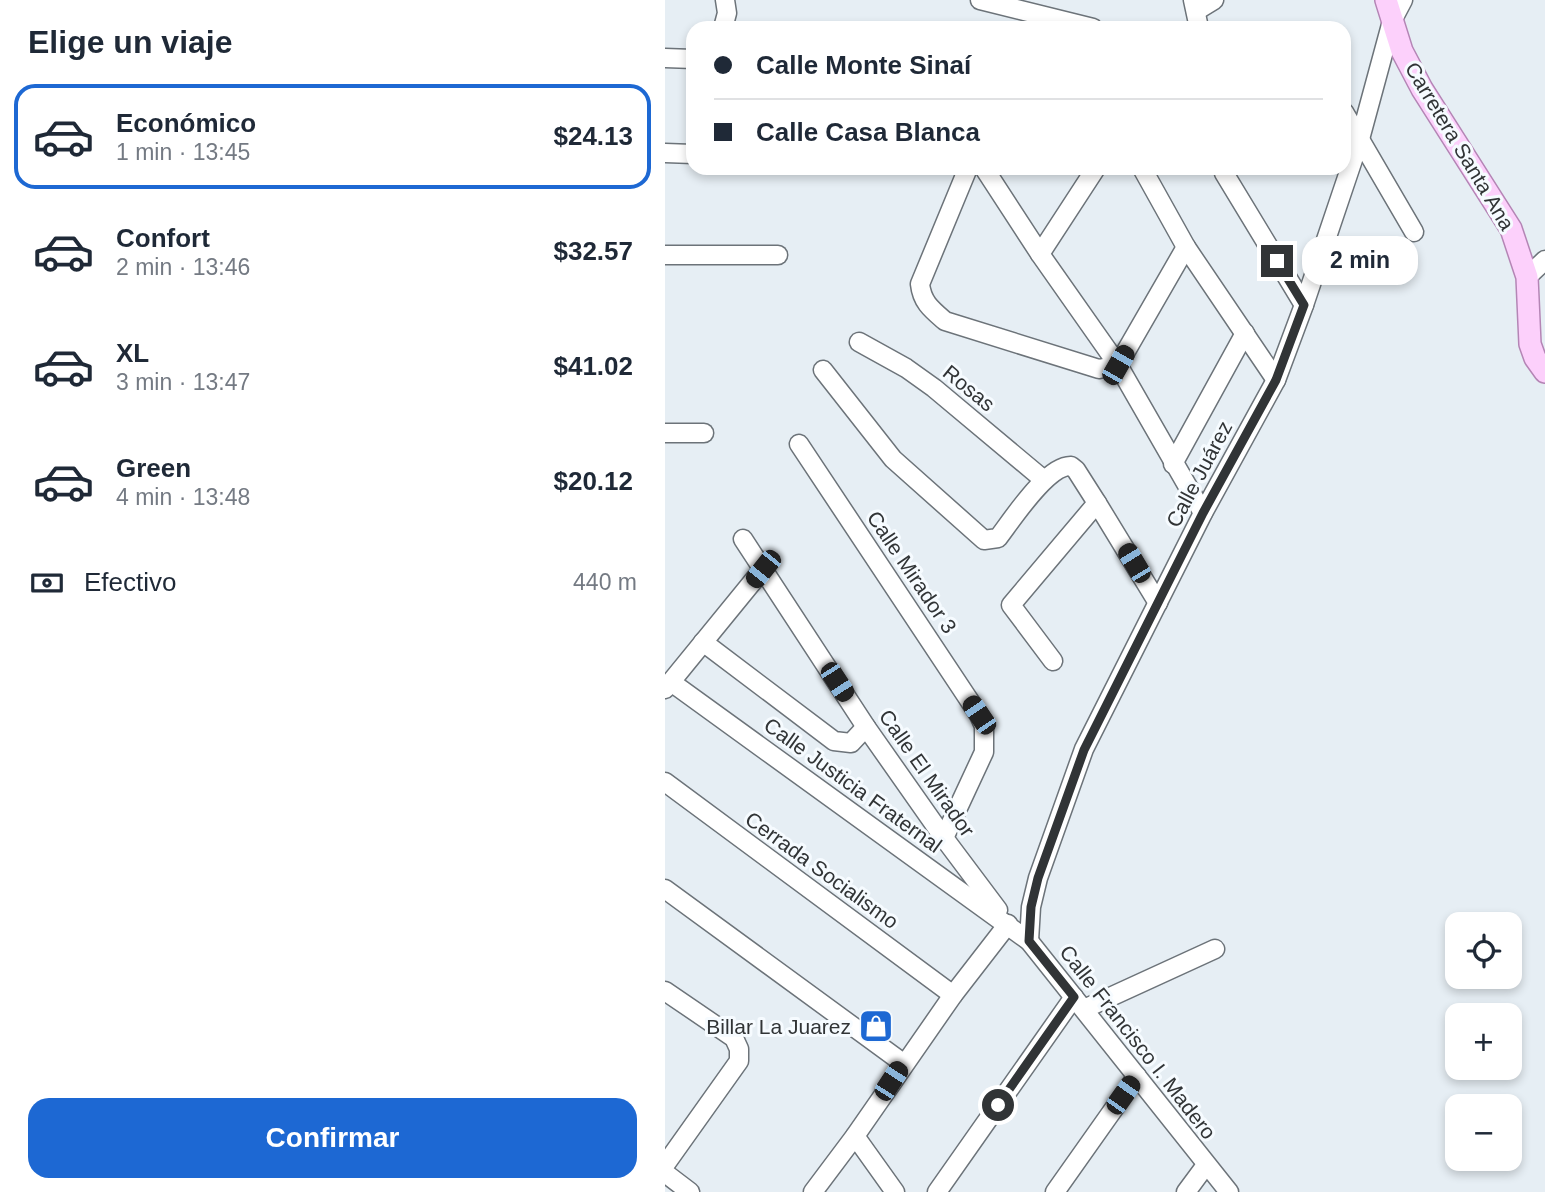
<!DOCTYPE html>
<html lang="es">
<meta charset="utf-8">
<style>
:root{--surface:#fff;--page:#f6f6f7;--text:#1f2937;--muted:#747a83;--line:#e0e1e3;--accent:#1d68d3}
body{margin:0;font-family:Helvetica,sans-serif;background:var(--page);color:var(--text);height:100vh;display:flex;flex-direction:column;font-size:26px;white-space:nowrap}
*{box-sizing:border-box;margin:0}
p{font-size:23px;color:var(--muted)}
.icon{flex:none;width:38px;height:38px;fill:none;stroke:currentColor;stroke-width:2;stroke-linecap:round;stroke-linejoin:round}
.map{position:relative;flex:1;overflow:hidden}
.sheet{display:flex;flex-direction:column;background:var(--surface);width:665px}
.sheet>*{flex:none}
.guide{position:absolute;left:21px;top:21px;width:665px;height:154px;border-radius:21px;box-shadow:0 4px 10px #0003;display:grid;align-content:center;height:154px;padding:0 28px;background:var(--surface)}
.tools{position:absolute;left:780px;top:912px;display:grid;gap:14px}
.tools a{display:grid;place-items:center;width:77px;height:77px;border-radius:14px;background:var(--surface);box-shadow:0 4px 10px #0003;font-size:35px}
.end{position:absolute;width:32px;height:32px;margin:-16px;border:9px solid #313436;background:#fff;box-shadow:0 0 0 4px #fff}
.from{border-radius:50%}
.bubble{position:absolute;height:49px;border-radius:21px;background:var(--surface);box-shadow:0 4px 10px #0003;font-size:23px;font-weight:700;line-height:49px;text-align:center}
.car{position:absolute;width:21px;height:42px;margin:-21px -10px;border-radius:9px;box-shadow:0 0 5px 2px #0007;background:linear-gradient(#222 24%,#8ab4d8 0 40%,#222 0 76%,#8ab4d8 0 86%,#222 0)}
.guide b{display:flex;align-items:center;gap:24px;height:66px;font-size:26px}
.guide b+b{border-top:2px solid var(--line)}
.guide i{width:18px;height:18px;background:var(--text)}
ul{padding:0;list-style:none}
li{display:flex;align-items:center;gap:21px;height:105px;margin:0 14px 10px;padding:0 14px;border:4px solid transparent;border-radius:21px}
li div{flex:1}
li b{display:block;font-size:26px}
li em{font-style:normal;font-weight:700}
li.current{border-color:var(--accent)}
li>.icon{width:63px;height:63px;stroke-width:1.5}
h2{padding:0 28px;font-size:32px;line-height:84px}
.pay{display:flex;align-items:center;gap:18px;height:77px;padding:0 28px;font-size:26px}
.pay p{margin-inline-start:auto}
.button{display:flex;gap:14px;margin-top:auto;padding:14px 28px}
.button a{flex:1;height:80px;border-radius:21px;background:var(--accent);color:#fff;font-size:28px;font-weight:700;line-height:80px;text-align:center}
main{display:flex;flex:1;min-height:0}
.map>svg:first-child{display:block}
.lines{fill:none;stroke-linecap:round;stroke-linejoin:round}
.minor-casing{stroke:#6c7379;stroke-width:21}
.major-casing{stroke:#b485b5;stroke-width:24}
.minor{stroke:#fff;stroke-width:18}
.major{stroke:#fcd0fb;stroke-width:21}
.route{stroke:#313436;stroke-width:9}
.labels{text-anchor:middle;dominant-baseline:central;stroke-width:6;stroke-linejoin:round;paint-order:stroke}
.street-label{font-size:21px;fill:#313436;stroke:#f6fbff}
.poi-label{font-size:21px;fill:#313436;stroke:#f6fbff;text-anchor:end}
</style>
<main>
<section class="sheet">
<h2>Elige un viaje</h2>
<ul>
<li class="current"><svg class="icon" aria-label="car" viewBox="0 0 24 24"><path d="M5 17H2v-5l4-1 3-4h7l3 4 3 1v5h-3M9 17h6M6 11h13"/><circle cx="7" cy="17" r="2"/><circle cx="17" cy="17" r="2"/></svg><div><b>Económico</b><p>1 min · 13:45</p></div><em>$24.13</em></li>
<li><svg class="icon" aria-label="car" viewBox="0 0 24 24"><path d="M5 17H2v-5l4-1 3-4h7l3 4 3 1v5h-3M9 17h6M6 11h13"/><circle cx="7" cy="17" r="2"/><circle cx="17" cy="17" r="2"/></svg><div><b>Confort</b><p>2 min · 13:46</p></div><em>$32.57</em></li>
<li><svg class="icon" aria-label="car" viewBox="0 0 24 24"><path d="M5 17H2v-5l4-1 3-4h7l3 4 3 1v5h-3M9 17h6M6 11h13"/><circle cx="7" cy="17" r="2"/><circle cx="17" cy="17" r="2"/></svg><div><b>XL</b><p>3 min · 13:47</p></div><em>$41.02</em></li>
<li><svg class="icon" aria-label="car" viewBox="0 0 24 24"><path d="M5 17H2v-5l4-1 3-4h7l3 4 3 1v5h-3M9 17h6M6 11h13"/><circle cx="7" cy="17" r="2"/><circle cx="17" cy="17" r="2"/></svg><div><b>Green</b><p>4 min · 13:48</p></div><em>$20.12</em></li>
</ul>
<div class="pay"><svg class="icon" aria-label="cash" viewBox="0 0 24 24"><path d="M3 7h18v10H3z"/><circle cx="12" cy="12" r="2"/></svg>Efectivo<p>440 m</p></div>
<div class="button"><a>Confirmar</a></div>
</section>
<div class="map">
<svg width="880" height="1192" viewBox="0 0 880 1192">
<rect width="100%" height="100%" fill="#e6eef4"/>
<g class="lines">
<!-- minor casing -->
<g class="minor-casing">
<g id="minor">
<path d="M315 0 428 28"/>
<path d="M528 0 534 28"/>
<path d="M531 11 549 0"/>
<path d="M58 28 62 13 60 0"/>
<path d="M0 58 28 59"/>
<path d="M679 112 749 232"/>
<path d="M0 153 28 154"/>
<path d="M303 168 255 284C257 302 266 309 280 321L434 369 453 365 521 247"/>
<path d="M319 168 375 254 453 365 538 513"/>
<path d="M477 168 521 247 611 380"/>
<path d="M558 168 559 173 639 305"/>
<path d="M375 254 431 168"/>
<path d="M0 255H113"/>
<path d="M862 277 880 260"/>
<path d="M194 342 241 368 269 388 379 480"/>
<path d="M158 370 228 459 319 540 333 538C347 520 382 465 406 466L411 470 432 503 493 603"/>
<path d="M0 433H39"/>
<path d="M134 444 314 715 319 726V752L279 838"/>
<path d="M508 464 580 333"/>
<path d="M78 539 201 727 279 838 333 910"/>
<path d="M38 642 169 741 186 743 201 727"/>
<path d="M388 661 346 605 432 503"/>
<path d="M6 682 364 941 564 1192"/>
<path d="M0 689 98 569"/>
<path d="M0 782 288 995"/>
<path d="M0 889 238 1063"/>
<path d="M364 941 366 907 373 878 419 749 538 513 611 380 639 305 695 139 727 21 738 0"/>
<path d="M0 991 69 1038 74 1049V1061L0 1165"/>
<path d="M419 1009 550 949"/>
<path d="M190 1136 230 1192"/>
<path d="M0 1173 25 1192"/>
<path d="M148 1192 190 1136 288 995 343 924"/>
<path d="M272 1192 409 997"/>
<path d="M390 1192 472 1076"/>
<path d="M521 1192 541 1165"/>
</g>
</g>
<!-- major casing -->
<g class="major-casing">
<path id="major" d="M721 0 737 51 757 89 846 229 862 277 865 344 870 358 880 372"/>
</g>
<!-- minor -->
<use href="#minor" class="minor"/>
<!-- major -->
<use href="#major" class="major"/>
</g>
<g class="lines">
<!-- route -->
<path class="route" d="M333 1105 409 997 364 941 366 907 373 878 419 750 538 513 611 380 639 305 612 261"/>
</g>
<!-- icons -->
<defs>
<g id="shop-square" transform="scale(1.75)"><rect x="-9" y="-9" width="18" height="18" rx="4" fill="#1d68d3" stroke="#f6fbff"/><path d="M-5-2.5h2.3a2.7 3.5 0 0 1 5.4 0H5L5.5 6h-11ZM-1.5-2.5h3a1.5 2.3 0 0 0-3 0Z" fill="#fff"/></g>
</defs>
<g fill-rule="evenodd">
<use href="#shop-square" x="211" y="1026"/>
</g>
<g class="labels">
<!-- street labels -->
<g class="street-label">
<text transform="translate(795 146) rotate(59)">Carretera Santa Ana</text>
<text transform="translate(304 388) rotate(39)">Rosas</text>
<text transform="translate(534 474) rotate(-62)">Calle Juárez</text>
<text transform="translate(247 572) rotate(56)">Calle Mirador 3</text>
<text transform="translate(262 773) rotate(55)">Calle El Mirador</text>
<text transform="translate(188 785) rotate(36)">Calle Justicia Fraternal</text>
<text transform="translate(157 870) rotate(36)">Cerrada Socialismo</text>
<text transform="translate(473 1042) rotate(52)">Calle Francisco I. Madero</text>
</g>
<!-- poi labels -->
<g class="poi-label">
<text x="186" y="1026">Billar La Juarez</text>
</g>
</g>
</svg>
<div class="tools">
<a><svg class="icon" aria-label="locate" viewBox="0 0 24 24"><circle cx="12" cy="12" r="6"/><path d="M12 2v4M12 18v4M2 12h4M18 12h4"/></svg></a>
<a>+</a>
<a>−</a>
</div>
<i class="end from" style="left:333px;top:1105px"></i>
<i class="end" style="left:612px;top:261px"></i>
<div class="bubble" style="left:637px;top:236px;width:116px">2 min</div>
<i class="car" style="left:453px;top:365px;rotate:30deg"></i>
<i class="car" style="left:469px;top:563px;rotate:329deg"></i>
<i class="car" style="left:98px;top:569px;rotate:219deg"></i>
<i class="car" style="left:172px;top:682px;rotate:147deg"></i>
<i class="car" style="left:314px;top:715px;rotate:326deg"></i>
<i class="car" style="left:226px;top:1081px;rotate:33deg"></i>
<i class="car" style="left:458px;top:1095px;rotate:35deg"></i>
<div class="guide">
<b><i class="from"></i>Calle Monte Sinaí</b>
<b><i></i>Calle Casa Blanca</b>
</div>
</div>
</main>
